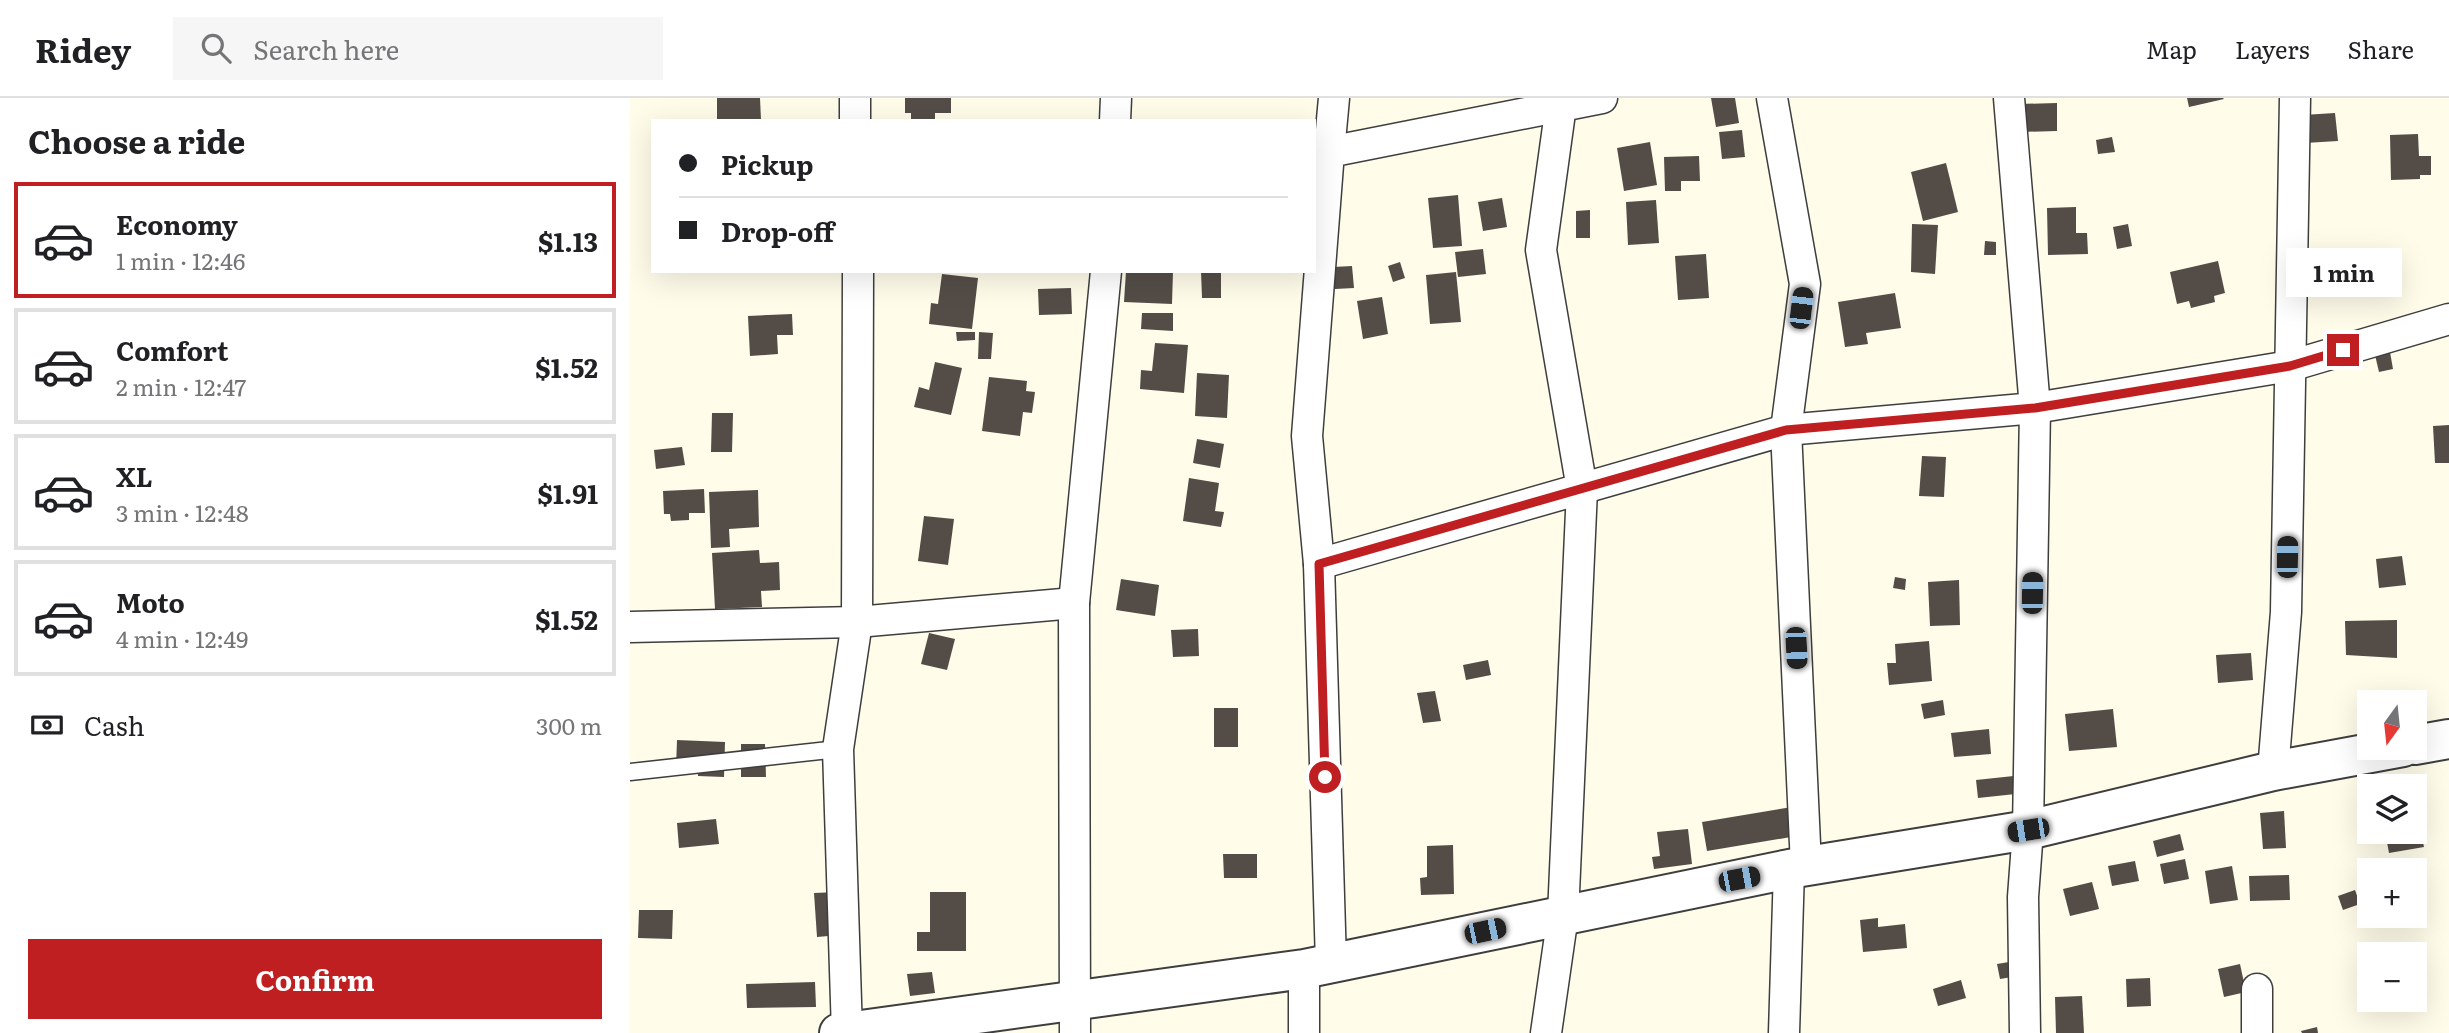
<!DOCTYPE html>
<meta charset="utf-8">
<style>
:root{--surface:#fff;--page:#f6f6f6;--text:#202124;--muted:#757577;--line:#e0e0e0;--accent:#c01f21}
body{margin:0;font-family:Literata,serif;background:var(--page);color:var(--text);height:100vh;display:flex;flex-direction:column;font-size:26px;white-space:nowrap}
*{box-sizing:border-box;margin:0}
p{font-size:23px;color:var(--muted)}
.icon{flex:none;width:38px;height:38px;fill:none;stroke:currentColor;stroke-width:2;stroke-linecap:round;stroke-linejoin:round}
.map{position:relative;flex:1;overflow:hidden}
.details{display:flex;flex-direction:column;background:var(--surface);width:630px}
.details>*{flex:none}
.hud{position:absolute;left:21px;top:21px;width:665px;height:154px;border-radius:0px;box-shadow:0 7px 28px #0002;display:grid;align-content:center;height:154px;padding:0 28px;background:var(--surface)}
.needle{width:46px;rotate:195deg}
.buttons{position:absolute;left:1727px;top:592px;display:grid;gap:14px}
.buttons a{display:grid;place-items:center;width:70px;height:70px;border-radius:0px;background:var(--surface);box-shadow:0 7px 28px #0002;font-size:35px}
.end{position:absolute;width:32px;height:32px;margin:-16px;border:9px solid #c01f21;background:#fff;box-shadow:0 0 0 4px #fff}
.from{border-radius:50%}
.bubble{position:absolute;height:49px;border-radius:0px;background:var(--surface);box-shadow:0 7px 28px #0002;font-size:23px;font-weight:700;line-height:49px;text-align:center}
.car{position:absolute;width:21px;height:42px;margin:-21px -10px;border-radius:9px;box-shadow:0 0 5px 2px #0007;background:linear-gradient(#222 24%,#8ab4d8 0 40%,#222 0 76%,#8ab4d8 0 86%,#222 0)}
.hud b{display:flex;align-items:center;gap:24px;height:66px;font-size:26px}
.hud b+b{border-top:2px solid var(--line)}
.hud i{width:18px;height:18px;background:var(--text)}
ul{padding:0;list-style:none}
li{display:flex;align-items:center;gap:21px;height:116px;margin:0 14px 10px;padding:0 14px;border:4px solid var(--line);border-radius:0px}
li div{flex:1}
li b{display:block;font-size:26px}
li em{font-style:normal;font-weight:700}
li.on{border-color:var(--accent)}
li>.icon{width:63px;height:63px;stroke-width:1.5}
h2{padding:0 28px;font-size:32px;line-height:84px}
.pay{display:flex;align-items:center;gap:18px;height:77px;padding:0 28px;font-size:26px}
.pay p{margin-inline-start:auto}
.cta{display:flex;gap:14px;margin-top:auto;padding:14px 28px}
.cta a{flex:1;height:80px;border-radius:0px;background:var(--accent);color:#fff;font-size:28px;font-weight:700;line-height:80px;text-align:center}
header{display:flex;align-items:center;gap:42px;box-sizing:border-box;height:98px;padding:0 35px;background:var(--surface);border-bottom:2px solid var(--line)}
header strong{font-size:33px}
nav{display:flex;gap:38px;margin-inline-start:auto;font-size:24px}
.search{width:490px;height:63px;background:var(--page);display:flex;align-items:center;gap:18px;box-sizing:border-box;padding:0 24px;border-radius:0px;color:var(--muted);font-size:26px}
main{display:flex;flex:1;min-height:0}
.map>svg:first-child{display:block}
.building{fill:#544d47}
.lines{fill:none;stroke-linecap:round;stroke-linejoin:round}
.service-casing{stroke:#3e3e3e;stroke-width:19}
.minor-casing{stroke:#3e3e3e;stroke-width:33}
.tertiary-casing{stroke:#3e3e3e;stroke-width:42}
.service{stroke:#fff;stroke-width:16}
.minor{stroke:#fff;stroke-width:30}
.tertiary{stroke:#fff;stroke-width:38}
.route{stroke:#c01f21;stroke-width:9}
</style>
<header>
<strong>Ridey</strong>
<div class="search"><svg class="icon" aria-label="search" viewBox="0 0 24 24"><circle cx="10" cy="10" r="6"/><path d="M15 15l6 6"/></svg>Search here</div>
<nav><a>Map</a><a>Layers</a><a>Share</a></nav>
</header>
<main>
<section class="details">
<h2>Choose a ride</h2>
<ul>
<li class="on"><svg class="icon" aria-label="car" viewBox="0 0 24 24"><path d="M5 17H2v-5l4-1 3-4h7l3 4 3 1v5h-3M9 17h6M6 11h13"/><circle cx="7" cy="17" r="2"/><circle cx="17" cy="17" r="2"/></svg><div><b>Economy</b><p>1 min · 12:46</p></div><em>$1.13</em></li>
<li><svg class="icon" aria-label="car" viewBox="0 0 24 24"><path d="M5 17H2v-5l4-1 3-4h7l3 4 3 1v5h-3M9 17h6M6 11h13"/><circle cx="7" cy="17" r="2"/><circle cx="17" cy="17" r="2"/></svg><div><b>Comfort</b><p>2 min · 12:47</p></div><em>$1.52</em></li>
<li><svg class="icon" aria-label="car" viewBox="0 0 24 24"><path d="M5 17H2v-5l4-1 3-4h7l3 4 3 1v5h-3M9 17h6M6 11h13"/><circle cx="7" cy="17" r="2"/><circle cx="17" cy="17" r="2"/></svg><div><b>XL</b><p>3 min · 12:48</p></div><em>$1.91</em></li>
<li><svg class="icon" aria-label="car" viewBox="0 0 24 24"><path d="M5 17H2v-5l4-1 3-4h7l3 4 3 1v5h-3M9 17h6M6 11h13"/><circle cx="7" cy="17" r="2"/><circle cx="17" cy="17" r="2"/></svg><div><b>Moto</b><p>4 min · 12:49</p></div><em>$1.52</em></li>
</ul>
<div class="pay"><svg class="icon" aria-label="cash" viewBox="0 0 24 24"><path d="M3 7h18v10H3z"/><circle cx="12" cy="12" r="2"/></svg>Cash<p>300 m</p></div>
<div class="cta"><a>Confirm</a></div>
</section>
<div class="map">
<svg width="1819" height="935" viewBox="0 0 1819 935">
<rect width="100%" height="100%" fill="#fffcea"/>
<!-- building -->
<g class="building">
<path d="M87 0H130L131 22 87 23Z"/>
<path d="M275 0H321V15H305V23H281V15H275Z"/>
<path d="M1081 0H1105L1109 25 1086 29Z"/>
<path d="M1557 0H1593L1594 1 1559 9Z"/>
<path d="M1427 5V33L1390 34 1389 6Z"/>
<path d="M1705 15 1708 43 1675 45 1673 17Z"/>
<path d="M1112 32 1115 59 1092 61 1089 34Z"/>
<path d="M1788 36 1789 58H1801V77H1790V81L1761 82 1760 37Z"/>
<path d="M1482 39 1485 54 1468 56 1466 42Z"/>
<path d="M1020 44 1027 87 994 93 987 50Z"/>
<path d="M1069 58 1070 83H1051V93H1035L1034 59Z"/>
<path d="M1316 65 1328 114 1293 123 1281 74Z"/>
<path d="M828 97 832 148 803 150 798 100Z"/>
<path d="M872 100 877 129 853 133 848 104Z"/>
<path d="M1026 102 1029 145 998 147 996 104Z"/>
<path d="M1446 109V135H1457L1458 156 1418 157 1417 110Z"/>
<path d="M960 112V140H946V113Z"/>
<path d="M1282 126 1308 127 1305 176 1281 174Z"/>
<path d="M1498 126 1502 148 1487 151 1483 129Z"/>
<path d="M1355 143 1366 144V157H1354Z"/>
<path d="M853 151 856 176 828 179 825 154Z"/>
<path d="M1076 156 1079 200 1048 202 1045 158Z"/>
<path d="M1588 163 1595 195 1584 198 1585 204 1561 210 1559 203 1547 206 1540 174Z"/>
<path d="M770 164 775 180 763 184 758 168Z"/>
<path d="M722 168 724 190 705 191 703 169Z"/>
<path d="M496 173H543L542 206 494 204Z"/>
<path d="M571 173H591V200H572Z"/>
<path d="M826 174 831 224 800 226 796 177Z"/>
<path d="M312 176 348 180 342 231 299 226 301 205 308 206Z"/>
<path d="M441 190 442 216 409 217 408 191Z"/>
<path d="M1265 195 1271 230 1236 235 1238 246 1215 249 1208 204Z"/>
<path d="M752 199 758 236 733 241 727 203Z"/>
<path d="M512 215H543V233L511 231Z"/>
<path d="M162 216 163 237H147L148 256 120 258 118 218Z"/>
<path d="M326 234H345V242L327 243Z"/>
<path d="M349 234 363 235 361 261H348Z"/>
<path d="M525 245 558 247 554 295 510 291 511 272 522 273Z"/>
<path d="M1760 254 1763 271 1749 274 1745 257Z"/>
<path d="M305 264 332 270 321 317 284 309 289 289 299 292Z"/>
<path d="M567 275 599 277 597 320 565 318Z"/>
<path d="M359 279 397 283 396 293 405 294 402 315 393 314 390 338 352 333Z"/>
<path d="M82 315H103L102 354H81Z"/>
<path d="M1819 327V365H1805L1803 328Z"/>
<path d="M567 341 594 346 590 370 563 365Z"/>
<path d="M52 349 55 367 26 371 24 352Z"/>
<path d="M1292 358 1316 359 1314 399 1289 398Z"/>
<path d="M559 380 589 385 585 413 594 414 591 429 553 423Z"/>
<path d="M74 391 75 415H59V422L41 423 40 416H34L33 393Z"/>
<path d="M128 392 129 429 99 431 100 449 81 450 79 394Z"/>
<path d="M294 418 324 421 318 467 288 463Z"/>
<path d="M129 452 130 465 149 464 150 492 131 493 132 509 85 511 82 455Z"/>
<path d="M1772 458 1776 487 1749 490 1746 461Z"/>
<path d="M1265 479 1276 481 1275 492 1263 490Z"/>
<path d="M491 481 529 487 525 518 486 512Z"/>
<path d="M1329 482 1330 527 1300 528 1298 484Z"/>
<path d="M1767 522V560L1716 557 1715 523Z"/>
<path d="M568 531 569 558 543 559 541 532Z"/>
<path d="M299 535 325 541 317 572 291 566Z"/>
<path d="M1299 543 1302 583 1259 587 1257 565H1266L1265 546Z"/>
<path d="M1621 555 1623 582 1588 585 1586 557Z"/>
<path d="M858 562 861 577 836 582 833 567Z"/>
<path d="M805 593 811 623 793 625 787 595Z"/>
<path d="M1313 602 1315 617 1294 621 1291 606Z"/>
<rect x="584" y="610" width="24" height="39"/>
<path d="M1483 611 1487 649 1439 653 1435 616Z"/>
<path d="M1359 631 1361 656 1324 659 1321 635Z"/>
<path d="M47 642 95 644 94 679 68 678V670H46Z"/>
<path d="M111 646H135L136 679H111Z"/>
<path d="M1393 677 1395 695 1348 700 1346 682Z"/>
<path d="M1162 709 1167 738 1077 753 1072 724Z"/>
<path d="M1786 711 1794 749 1759 755 1755 733H1785Z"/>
<path d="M1654 713 1656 750 1633 751 1630 715Z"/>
<path d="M86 721 89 746 49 750 47 725Z"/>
<path d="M1058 731 1062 766 1024 771 1022 759 1030 758 1027 734Z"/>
<path d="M1550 736 1554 752 1527 759 1523 743Z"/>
<path d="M823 747 824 796 791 797 790 780 797 779V748Z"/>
<path d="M593 756H627V780H594Z"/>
<path d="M1555 761 1559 781 1534 786 1530 766Z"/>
<path d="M1505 763 1509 783 1482 788 1478 768Z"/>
<path d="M1602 768 1608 802 1580 806 1575 773Z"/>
<path d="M1659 777 1660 802 1620 803 1619 778Z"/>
<path d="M1462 784 1469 811 1440 818 1433 791Z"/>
<path d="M1725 792 1730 806 1713 812 1708 798Z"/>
<path d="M207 794 210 837 187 839 184 795Z"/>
<path d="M300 794H336V853H287V834H300Z"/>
<path d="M9 812H43L42 841 8 840Z"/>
<path d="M1248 820V829L1275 826 1277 850 1233 854 1230 822Z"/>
<path d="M1379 864 1382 879 1370 881 1367 866Z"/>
<path d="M1610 866 1616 894 1594 899 1588 871Z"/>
<path d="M302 874 305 895 280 898 277 876Z"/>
<path d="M1520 880 1521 908 1497 909 1496 881Z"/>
<path d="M1331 882 1336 900 1308 908 1303 891Z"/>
<path d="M185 884 186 909 117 910 116 886Z"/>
<path d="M1452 898 1454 935H1426L1425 899Z"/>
<path d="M1687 929 1688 935H1672L1671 933Z"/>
</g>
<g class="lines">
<!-- service casing -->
<g class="service-casing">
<path id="service" d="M0 674 208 651"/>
</g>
<!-- minor casing -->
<g class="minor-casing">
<g id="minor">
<path d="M225 0V23"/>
<path d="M1142 0 1175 186 1156 332 1176 768"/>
<path d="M1379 0 1405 310 1398 732 1393 799 1395 935"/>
<path d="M485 23 486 0"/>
<path d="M684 55 699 54 704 0"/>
<path d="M689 466 1156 332 1405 310 1660 268 1819 221"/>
<path d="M0 529 227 524 444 505"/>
<path d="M1643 673 1656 514 1665 0"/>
<path d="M701 865 689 466 677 338 699 54 972 0"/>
<path d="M1627 891V935"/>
<path d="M217 935 208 651 227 524 228 173"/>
<path d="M445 935 444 505 476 173"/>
<path d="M674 935V871"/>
<path d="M916 935 933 817 952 391 911 152 932 0"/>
<path d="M1154 935 1159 771"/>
</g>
</g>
<!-- tertiary casing -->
<g class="tertiary-casing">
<g id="tertiary">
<path d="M1785 647 1819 641"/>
<path d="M209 935 674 871 1159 771 1398 732 1643 673 1773 649"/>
</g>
</g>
<!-- service -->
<use href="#service" class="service"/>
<!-- minor -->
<use href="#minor" class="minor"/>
<!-- tertiary -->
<use href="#tertiary" class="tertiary"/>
</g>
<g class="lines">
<!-- route -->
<path class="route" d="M695 679 689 466 1156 332 1405 310 1660 268 1713 252"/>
</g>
</svg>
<div class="buttons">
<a><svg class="needle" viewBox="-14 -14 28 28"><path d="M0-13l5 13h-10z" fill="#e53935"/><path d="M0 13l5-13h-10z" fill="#757577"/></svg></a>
<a><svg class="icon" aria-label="layers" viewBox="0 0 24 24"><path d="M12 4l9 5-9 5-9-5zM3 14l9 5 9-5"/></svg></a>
<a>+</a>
<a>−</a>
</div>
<i class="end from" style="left:695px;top:679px"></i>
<i class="end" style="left:1713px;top:252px"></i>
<div class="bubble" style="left:1656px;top:150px;width:116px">1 min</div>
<i class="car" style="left:1171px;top:210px;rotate:7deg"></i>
<i class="car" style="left:1657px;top:459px;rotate:1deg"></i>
<i class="car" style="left:1402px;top:495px;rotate:1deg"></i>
<i class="car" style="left:1166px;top:550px;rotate:177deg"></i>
<i class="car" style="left:1398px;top:732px;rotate:261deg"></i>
<i class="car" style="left:1109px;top:781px;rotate:79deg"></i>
<i class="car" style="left:855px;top:833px;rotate:78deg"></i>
<div class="hud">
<b><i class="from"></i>Pickup</b>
<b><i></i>Drop-off</b>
</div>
</div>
</main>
